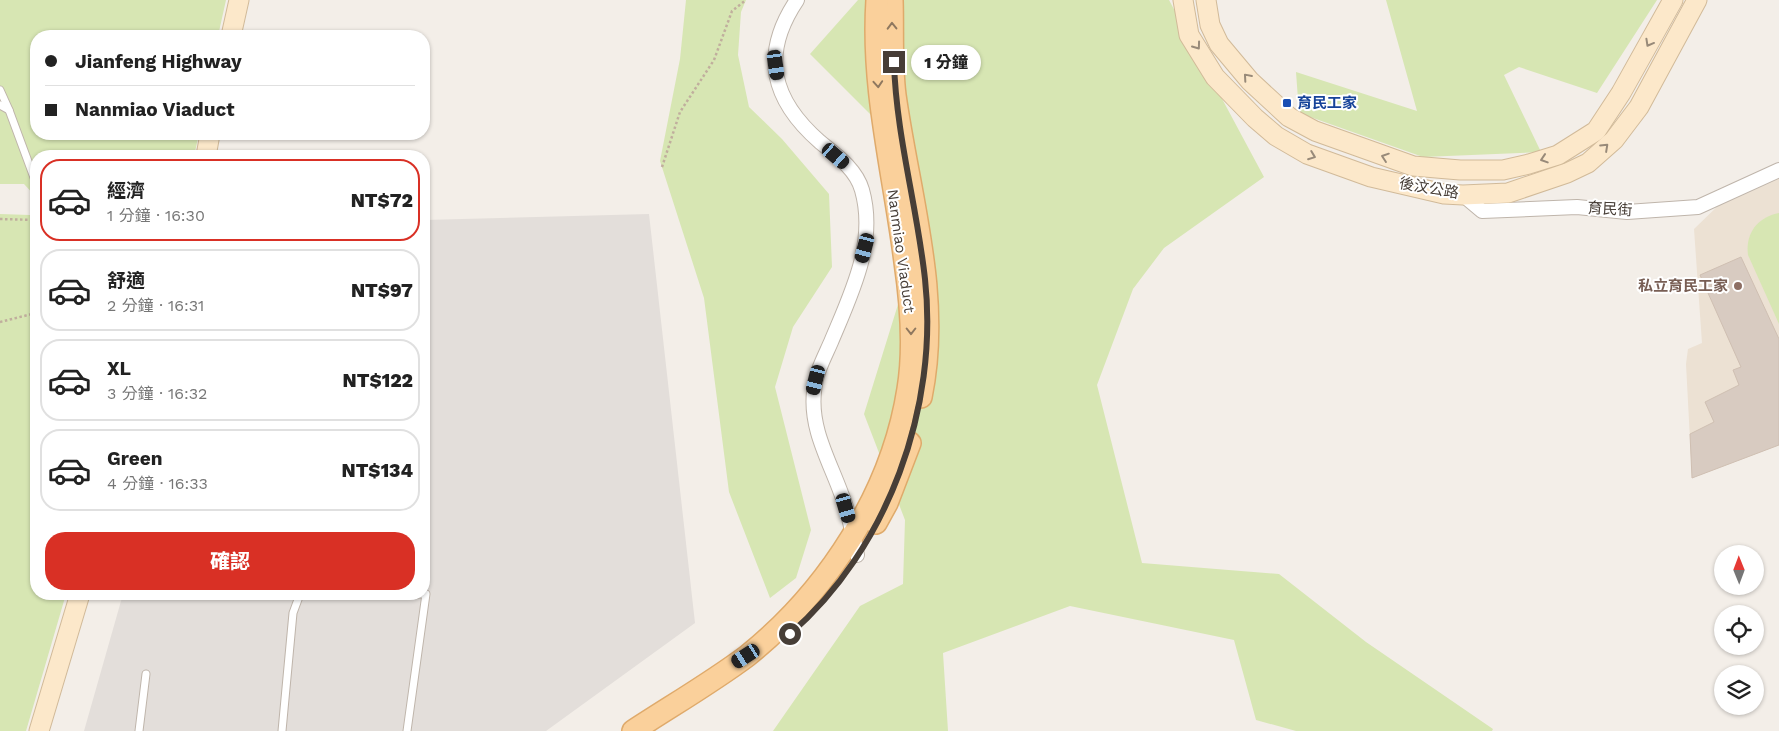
<!DOCTYPE html>
<html lang="zh-TW">
<meta charset="utf-8">
<style>
:root{--surface:#fff;--page:#f2f2f2;--text:#222;--muted:#767676;--line:#e0e0e0;--accent:#d93025}
body{margin:0;font-family:"Work Sans","Noto Sans TC",sans-serif;background:var(--page);color:var(--text);height:100vh;display:flex;flex-direction:column;font-size:19px;white-space:nowrap}
*{box-sizing:border-box;margin:0}
p{font-size:16px;color:var(--muted)}
.icon{flex:none;width:28px;height:28px;fill:none;stroke:currentColor;stroke-width:2;stroke-linecap:round;stroke-linejoin:round}
.map{position:relative;flex:1;overflow:hidden}
.side{position:absolute;left:30px;top:150px;width:400px;height:450px;display:flex;flex-direction:column;background:var(--surface);border-radius:20px;box-shadow:0 1px 4px #0004}
.side>*{flex:none}
.guide{position:absolute;left:30px;top:30px;width:400px;height:110px;border-radius:20px;box-shadow:0 1px 4px #0004;display:grid;align-content:center;height:110px;padding:0 15px;background:var(--surface)}
.needle{width:32px;rotate:359deg}
.controls{position:absolute;left:1714px;top:545px;display:grid;gap:10px}
.controls a{display:grid;place-items:center;width:50px;height:50px;border-radius:50%;background:var(--surface);box-shadow:0 1px 4px #0004;font-size:25px}
.end{position:absolute;width:22px;height:22px;margin:-11px;border:6px solid #473e37;background:#fff;box-shadow:0 0 0 2px #fff}
.from{border-radius:50%}
.bubble{position:absolute;height:35px;border-radius:18px;background:var(--surface);box-shadow:0 1px 4px #0004;font-size:16px;font-weight:800;line-height:35px;text-align:center}
.car{position:absolute;width:15px;height:30px;margin:-15px -8px;border-radius:6px;box-shadow:0 0 4px 1px #0007;background:linear-gradient(#222 24%,#8ab4d8 0 40%,#222 0 76%,#8ab4d8 0 86%,#222 0)}
.guide b{display:flex;align-items:center;gap:18px;height:48px;font-size:19px}
.guide b+b{border-top:1px solid var(--line)}
.guide i{width:12px;height:12px;background:var(--text)}
ul{padding:9px 0 0;list-style:none}
li{display:flex;align-items:center;gap:15px;height:82px;margin:0 10px 8px;padding:0 5px;border:2px solid var(--line);border-radius:20px}
li div{flex:1}
li b{display:block;font-size:19px}
li em{font-style:normal;font-weight:800}
li.active{border-color:var(--accent)}
li>.icon{width:45px;height:45px;stroke-width:1.5}
.button{display:flex;gap:10px;margin-top:auto;padding:10px 15px}
.button a{flex:1;height:58px;border-radius:20px;background:var(--accent);color:#fff;font-size:20px;font-weight:800;line-height:58px;text-align:center}
.map>svg:first-child{display:block}
.industrial{fill:#e3deda}
.education{fill:#ece1d3}
.green{fill:#d7e6b3}
.building{fill:#d8cbc1;stroke:#cfbfb2}
.lines{fill:none;stroke-linecap:round;stroke-linejoin:round}
.lane-casing{stroke:#bfb5ab;stroke-width:9}
.street-casing{stroke:#bfb5ab;stroke-width:16}
.secondary-casing{stroke:#d1ba99;stroke-width:21}
.primary-casing{stroke:#dfaa6b;stroke-width:24}
.path{stroke:#c0ae9d;stroke-width:2.5;stroke-dasharray:2.5 2.5;stroke-linecap:butt}
.lane{stroke:#fff;stroke-width:7}
.street{stroke:#fff;stroke-width:14}
.secondary{stroke:#fce8ca;stroke-width:19}
.primary{stroke:#fad09b;stroke-width:21}
.oneway{stroke:#8f785f}
.oneway2{stroke:#988a79}
.route{stroke:#473e37;stroke-width:6}
.transit-dot{fill:#1a4fb4;stroke:#fff;stroke-width:2}
.education-dot{fill:#8d6e63;stroke:#fff;stroke-width:2}
.labels{text-anchor:middle;dominant-baseline:central;stroke-width:4;stroke-linejoin:round;paint-order:stroke}
.transit-label{font-size:15px;font-weight:bold;fill:#164399;stroke:#fff;text-anchor:start}
.street-label{font-size:15px;fill:#473e37;stroke:#fff}
.education-label{font-size:15px;font-weight:bold;fill:#785e54;stroke:#fff;text-anchor:end}
</style>
<div class="map">
<svg width="1779" height="731" viewBox="0 0 1779 731">
<rect width="100%" height="100%" fill="#f3eee8"/>
<!-- industrial -->
<path class="industrial" d="M649 214 695 623 546 731H84L123 594H424V220Z"/>
<!-- education -->
<path class="education" d="M1779 175V445L1692 478 1686 364 1688 349 1702 343 1694 229 1723 201Z"/>
<!-- green -->
<g class="green">
<path d="M0 0H226L218 36H36V134H199L194 156H36V594H66L26 731H0V214L30 215 36 197 24 184H0Z"/>
<path d="M686 0H746L741 12 738 55 749 107 782 139 829 194 832 267 793 327 775 387 811 530 796 578 770 598 729 492 704 298 660 161 680 59Z"/>
<path d="M858 0H1169L1264 177 1164 248 1133 289 1097 385 1142 563 1279 574 1366 642 1493 729 1492 731H1296L1256 720 1234 640 1070 606 943 653 948 731H773L860 606 903 584 905 520 864 414 909 269 887 131 810 54Z"/>
<path d="M1386 0H1657L1597 93 1519 67 1504 75 1541 152 1423 157 1299 113 1296 72 1417 111Z"/>
<path d="M1779 213V324L1748 255C1745 233 1758 217 1779 213Z"/>
</g>
<!-- building -->
<path class="building" d="M1741 257 1779 339V445L1692 478 1690 434 1714 422 1705 402 1739 385 1733 370 1741 367 1700 275Z"/>
<g class="lines">
<!-- lane casing -->
<g class="lane-casing">
<g id="lane">
<path d="M0 90 9 110"/>
<path d="M0 105 9 110 36 183"/>
<path d="M139 731 146 674"/>
<path d="M282 731 293 613 300 594"/>
<path d="M407 731 426 594H418"/>
</g>
</g>
<!-- street casing -->
<g class="street-casing">
<g id="street">
<path d="M797 0C760 55 772 100 820 142 836 155 856 169 862 190 877 243 851 294 831 342 824 358 815 374 814 392 810 428 829 460 841 493 849 512 853 534 857 555"/>
<path d="M1463 195 1482 211 1577 207 1627 212 1698 207 1779 170"/>
</g>
</g>
<!-- secondary casing -->
<g class="secondary-casing">
<g id="secondary">
<path d="M1183 0 1189 35 1215 77 1255 118 1276 136 1307 154 1371 177 1444 194 1463 195 1508 193 1567 173 1588 163 1614 140 1639 107 1697 0"/>
<path d="M1206 0 1210 25 1219 44 1250 81 1289 117 1315 131 1413 166 1460 170H1503L1529 164 1558 155 1596 131 1621 93 1673 0"/>
<path d="M231 36 239 0"/>
<path d="M206 156 210 134"/>
<path d="M39 731 80 594"/>
</g>
</g>
<!-- primary casing -->
<g class="primary-casing">
<g id="primary">
<path d="M892 0C893 31 891 64 895 95 909 195 942 296 921 397"/>
<path d="M876 523 887 503 910 443"/>
<path d="M633 731C671 706 711 683 747 656 828 591 892 492 908 389 915 347 911 303 905 262 894 174 871 89 877 0"/>
</g>
</g>
<!-- path -->
<g class="path">
<path d="M662 167 680 112 714 60 732 11 746 0"/>
<path d="M0 219 36 220"/>
<path d="M0 322 36 313"/>
</g>
<!-- lane -->
<use href="#lane" class="lane"/>
<!-- street -->
<use href="#street" class="street"/>
<!-- secondary -->
<use href="#secondary" class="secondary"/>
<!-- primary -->
<use href="#primary" class="primary"/>
</g>
<!-- one-way arrows -->
<defs><path id="oneway-chevron" d="M-2-3.5L2.5 0L-2 3.5" fill="none" stroke-width="1.6" stroke-linecap="round" stroke-linejoin="round" transform="scale(1.25)"/></defs>
<g class="oneway">
<use href="#oneway-chevron" transform="translate(892 26) rotate(-91)"/>
<use href="#oneway-chevron" transform="translate(878 84) rotate(86)"/>
<use href="#oneway-chevron" transform="translate(911 331) rotate(90)"/>
</g>
<g class="oneway2">
<use href="#oneway-chevron" transform="translate(1649 43) rotate(119)"/>
<use href="#oneway-chevron" transform="translate(1197 46) rotate(54)"/>
<use href="#oneway-chevron" transform="translate(1247 77) rotate(-131)"/>
<use href="#oneway-chevron" transform="translate(1605 147) rotate(-43)"/>
<use href="#oneway-chevron" transform="translate(1312 156) rotate(21)"/>
<use href="#oneway-chevron" transform="translate(1385 157) rotate(-161)"/>
<use href="#oneway-chevron" transform="translate(1544 159) rotate(162)"/>
</g>
<g class="lines">
<!-- route -->
<path class="route" d="M790 634C888 549 939 407 925 279 917 206 896 135 894 62"/>
</g>
<!-- markers -->
<rect class="transit-dot" x="1282" y="98" width="10" height="10" rx="2.5"/>
<circle class="education-dot" cx="1738" cy="286" r="5"/>
<g class="labels">
<!-- transit labels -->
<g class="transit-label">
<text x="1297" y="103">育民工家</text>
</g>
<!-- street labels -->
<g class="street-label">
<text transform="translate(1429 188) rotate(10)">後汶公路</text>
<text transform="translate(1610 209) rotate(3)">育民街</text>
<text transform="translate(901 251) rotate(82)">Nanmiao Viaduct</text>
</g>
<!-- education labels -->
<g class="education-label">
<text x="1728" y="286">私立育民工家</text>
</g>
</g>
</svg>
<div class="controls">
<a><svg class="needle" viewBox="-14 -14 28 28"><path d="M0-13l5 13h-10z" fill="#e53935"/><path d="M0 13l5-13h-10z" fill="#767676"/></svg></a>
<a><svg class="icon" aria-label="locate" viewBox="0 0 24 24"><circle cx="12" cy="12" r="6"/><path d="M12 2v4M12 18v4M2 12h4M18 12h4"/></svg></a>
<a><svg class="icon" aria-label="layers" viewBox="0 0 24 24"><path d="M12 4l9 5-9 5-9-5zM3 14l9 5 9-5"/></svg></a>
</div>
<i class="end from" style="left:790px;top:634px"></i>
<i class="end" style="left:894px;top:62px"></i>
<div class="bubble" style="left:911px;top:45px;width:70px">1 分鐘</div>
<i class="car" style="left:776px;top:65px;rotate:172deg"></i>
<i class="car" style="left:836px;top:156px;rotate:131deg"></i>
<i class="car" style="left:865px;top:248px;rotate:195deg"></i>
<i class="car" style="left:816px;top:380px;rotate:194deg"></i>
<i class="car" style="left:846px;top:508px;rotate:164deg"></i>
<i class="car" style="left:746px;top:656px;rotate:237deg"></i>
<div class="guide">
<b><i class="from"></i>Jianfeng Highway</b>
<b><i></i>Nanmiao Viaduct</b>
</div>
<section class="side">
<ul>
<li class="active"><svg class="icon" aria-label="car" viewBox="0 0 24 24"><path d="M5 17H2v-5l4-1 3-4h7l3 4 3 1v5h-3M9 17h6M6 11h13"/><circle cx="7" cy="17" r="2"/><circle cx="17" cy="17" r="2"/></svg><div><b>經濟</b><p>1 分鐘 · 16:30</p></div><em>NT$72</em></li>
<li><svg class="icon" aria-label="car" viewBox="0 0 24 24"><path d="M5 17H2v-5l4-1 3-4h7l3 4 3 1v5h-3M9 17h6M6 11h13"/><circle cx="7" cy="17" r="2"/><circle cx="17" cy="17" r="2"/></svg><div><b>舒適</b><p>2 分鐘 · 16:31</p></div><em>NT$97</em></li>
<li><svg class="icon" aria-label="car" viewBox="0 0 24 24"><path d="M5 17H2v-5l4-1 3-4h7l3 4 3 1v5h-3M9 17h6M6 11h13"/><circle cx="7" cy="17" r="2"/><circle cx="17" cy="17" r="2"/></svg><div><b>XL</b><p>3 分鐘 · 16:32</p></div><em>NT$122</em></li>
<li><svg class="icon" aria-label="car" viewBox="0 0 24 24"><path d="M5 17H2v-5l4-1 3-4h7l3 4 3 1v5h-3M9 17h6M6 11h13"/><circle cx="7" cy="17" r="2"/><circle cx="17" cy="17" r="2"/></svg><div><b>Green</b><p>4 分鐘 · 16:33</p></div><em>NT$134</em></li>
</ul>
<div class="button"><a>確認</a></div>
</section>
</div>
